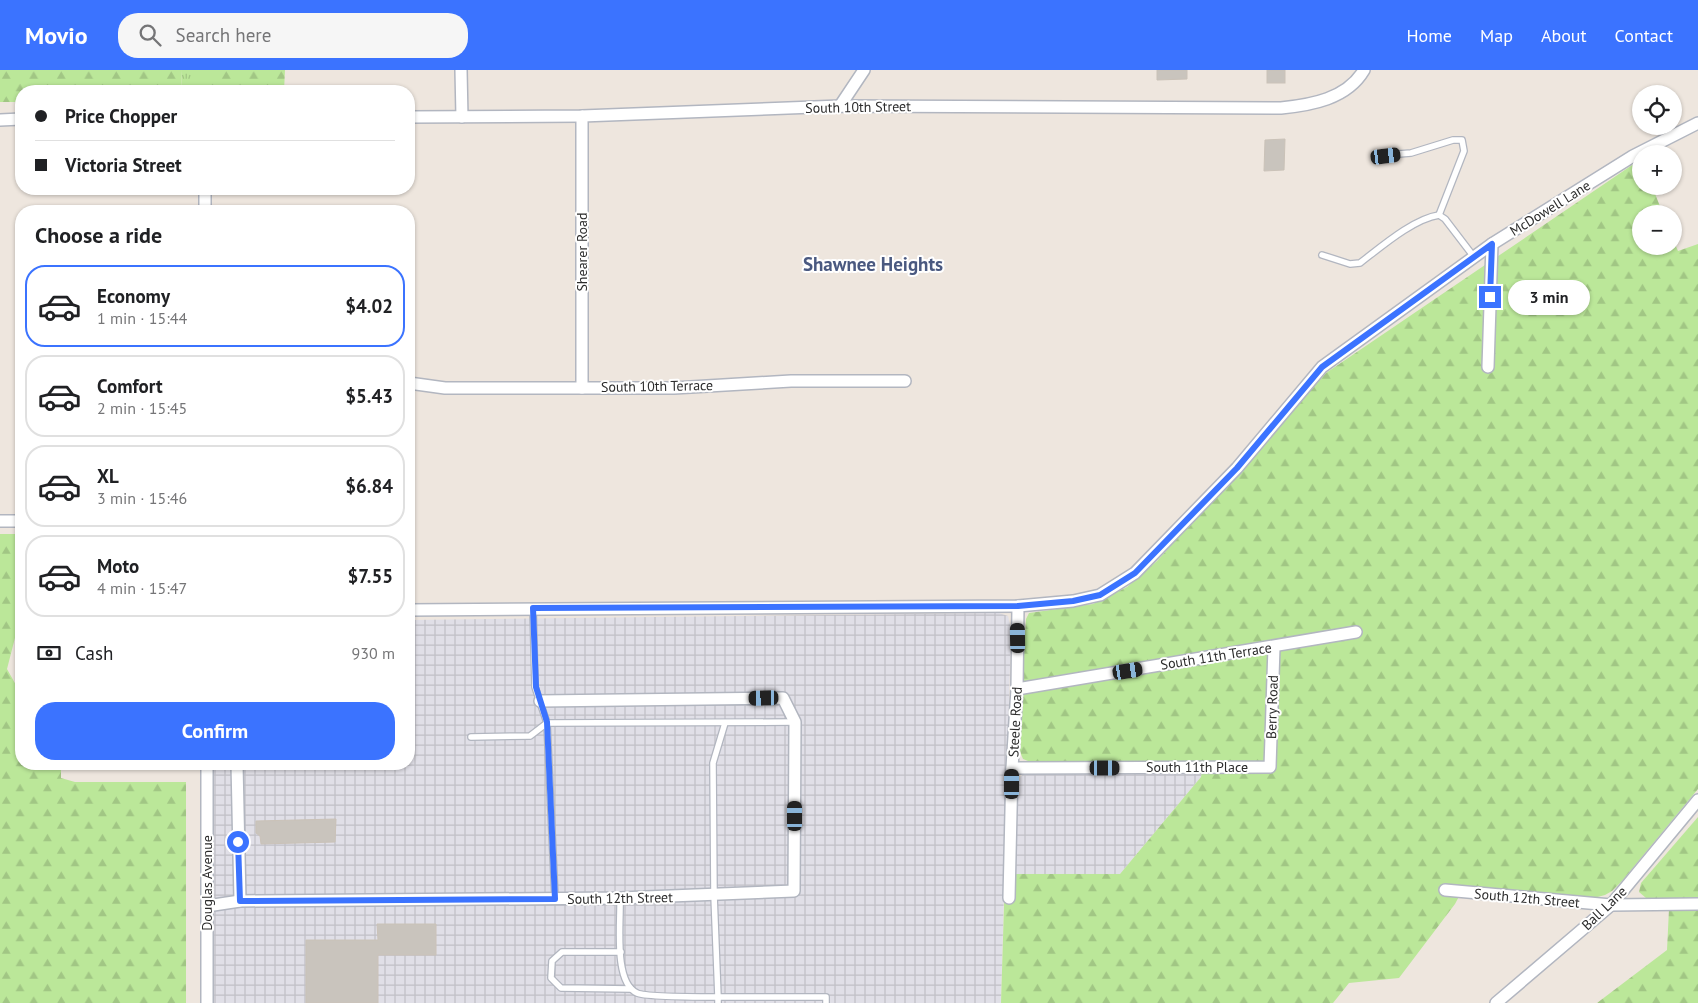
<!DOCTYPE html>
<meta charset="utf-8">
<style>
:root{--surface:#fff;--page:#f6f6f6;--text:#202124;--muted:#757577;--line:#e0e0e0;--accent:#3b73ff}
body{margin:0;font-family:"PT Sans",sans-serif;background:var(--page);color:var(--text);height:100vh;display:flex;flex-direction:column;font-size:19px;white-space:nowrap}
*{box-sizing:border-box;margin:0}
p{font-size:16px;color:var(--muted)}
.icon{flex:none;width:28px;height:28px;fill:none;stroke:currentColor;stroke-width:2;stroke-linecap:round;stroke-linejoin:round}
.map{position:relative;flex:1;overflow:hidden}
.drawer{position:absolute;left:15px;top:135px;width:400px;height:565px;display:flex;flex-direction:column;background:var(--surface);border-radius:20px;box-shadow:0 1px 4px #0004}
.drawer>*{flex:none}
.top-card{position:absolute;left:15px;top:15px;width:400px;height:110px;border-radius:20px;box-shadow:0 1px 4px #0004;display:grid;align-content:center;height:110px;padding:0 20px;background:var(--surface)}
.buttons{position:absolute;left:1632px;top:15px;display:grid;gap:10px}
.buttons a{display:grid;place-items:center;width:50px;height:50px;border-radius:50%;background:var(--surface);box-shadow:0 1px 4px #0004;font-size:25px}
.end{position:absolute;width:22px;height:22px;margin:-11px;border:6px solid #3b73ff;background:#fff;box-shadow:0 0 0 2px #fff}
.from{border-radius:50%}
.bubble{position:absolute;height:35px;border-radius:18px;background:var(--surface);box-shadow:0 1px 4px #0004;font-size:16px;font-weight:700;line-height:35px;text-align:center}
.car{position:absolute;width:15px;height:30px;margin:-15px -8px;border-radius:6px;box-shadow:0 0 4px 1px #0007;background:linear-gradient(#222 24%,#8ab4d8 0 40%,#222 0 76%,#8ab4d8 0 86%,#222 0)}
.top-card b{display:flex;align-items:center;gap:18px;height:48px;font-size:19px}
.top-card b+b{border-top:1px solid var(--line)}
.top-card i{width:12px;height:12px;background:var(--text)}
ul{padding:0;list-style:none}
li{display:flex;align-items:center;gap:15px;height:82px;margin:0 10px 8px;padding:0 10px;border:2px solid var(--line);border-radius:20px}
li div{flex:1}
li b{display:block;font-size:19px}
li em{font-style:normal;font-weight:700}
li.selected{border-color:var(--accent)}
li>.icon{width:45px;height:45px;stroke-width:1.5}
h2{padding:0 20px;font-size:22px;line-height:60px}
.pay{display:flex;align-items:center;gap:12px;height:55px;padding:0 20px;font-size:19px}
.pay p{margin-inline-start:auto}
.primary-button{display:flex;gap:10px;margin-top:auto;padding:10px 20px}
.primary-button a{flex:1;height:58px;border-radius:20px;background:var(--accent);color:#fff;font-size:20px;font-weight:700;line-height:58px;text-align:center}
header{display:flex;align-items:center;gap:30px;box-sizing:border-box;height:70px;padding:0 25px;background:var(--accent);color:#fff}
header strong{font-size:24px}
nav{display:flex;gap:28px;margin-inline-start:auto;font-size:18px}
.search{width:350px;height:45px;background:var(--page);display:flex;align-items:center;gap:12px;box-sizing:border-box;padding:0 18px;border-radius:20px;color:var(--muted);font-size:19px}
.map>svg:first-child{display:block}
.industrial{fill:url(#industrial-grid)}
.grass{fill:url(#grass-tufts)}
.forest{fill:url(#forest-firs)}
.building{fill:#c9c4bd;stroke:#cac2b8}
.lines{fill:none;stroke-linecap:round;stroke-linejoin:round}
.service-casing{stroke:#b2b6c0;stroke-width:8}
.minor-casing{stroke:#b2b6c0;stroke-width:14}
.service{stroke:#fff;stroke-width:5.5}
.minor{stroke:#fff;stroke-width:11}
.route{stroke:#3b73ff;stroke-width:6}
.labels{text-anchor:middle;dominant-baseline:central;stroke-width:4;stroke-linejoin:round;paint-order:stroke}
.street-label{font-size:14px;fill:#2c2c2c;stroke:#fff}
.district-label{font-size:19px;font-weight:bold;fill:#4a5980;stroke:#fff}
</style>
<header>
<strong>Movio</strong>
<div class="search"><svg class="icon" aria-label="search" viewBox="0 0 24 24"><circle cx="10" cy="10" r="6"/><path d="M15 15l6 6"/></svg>Search here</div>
<nav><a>Home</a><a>Map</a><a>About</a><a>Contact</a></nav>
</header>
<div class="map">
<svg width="1698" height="933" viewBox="0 0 1698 933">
<defs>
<pattern id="industrial-grid" width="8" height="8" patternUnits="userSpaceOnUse" patternTransform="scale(1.25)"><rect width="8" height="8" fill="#e0dfe7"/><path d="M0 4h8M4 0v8" fill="none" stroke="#c0c0c6"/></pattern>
<pattern id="grass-tufts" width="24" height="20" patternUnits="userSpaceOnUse" patternTransform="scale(1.25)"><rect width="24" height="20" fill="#bbe799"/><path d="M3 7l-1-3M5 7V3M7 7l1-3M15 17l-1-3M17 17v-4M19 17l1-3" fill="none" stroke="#a1c684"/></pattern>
<pattern id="forest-firs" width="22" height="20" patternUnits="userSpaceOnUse" patternTransform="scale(1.25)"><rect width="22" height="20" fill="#bbe799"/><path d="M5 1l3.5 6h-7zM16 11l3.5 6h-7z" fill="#a1c684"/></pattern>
</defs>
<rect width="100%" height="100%" fill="#eee6de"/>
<!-- industrial -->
<g class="industrial">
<path d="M999 543 1008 546 1011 558 1001 933H214V694H409V550Z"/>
<path d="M1027 702 1202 703 1201 707 1120 804H1016L1018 712 1021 706Z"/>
</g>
<!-- grass -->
<path class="grass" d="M182 0H208V21H181Z"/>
<!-- forest -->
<g class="forest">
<path d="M0 0H182L181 21H21V32H0Z"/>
<path d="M208 0H285L284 21H208Z"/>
<path d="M1641 89V116H1652L1663 144H1641V176H1674V172L1678 181 1698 174V719L1622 811 1612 821 1605 825 1590 829 1464 817 1455 834 1399 908 1349 913 1333 933H1001L1005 804H1120L1201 707 1203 693 1028 691 1023 689 1018 677 1026 549 1029 543 1093 534 1127 517 1157 491 1326 303Z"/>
<path d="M0 464H21V520L18 523 17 560 7 599 21 624V694H61V708L75 712H186V933H0Z"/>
<path d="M1698 747V828H1646L1639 822 1641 813Z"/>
<path d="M1669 839 1698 840V933H1597L1667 880Z"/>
</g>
<!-- building -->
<g class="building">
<path d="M1157 0H1187V9L1157 10Z"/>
<rect x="1267" y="0" width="18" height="13"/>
<path d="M1285 69 1284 100 1264 101 1265 70Z"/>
<path d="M336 749 335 772 261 774 260 766 256 763V751Z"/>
<path d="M377 854H436V885H378V933H306V870H378Z"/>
</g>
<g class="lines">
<!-- service casing -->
<g class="service-casing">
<g id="service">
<path d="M1386 85 1411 83 1453 70H1462L1464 81 1439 145"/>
<path d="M1322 185 1350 194 1360 193C1381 177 1413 149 1439 145L1445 149 1474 187"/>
<path d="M533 538 535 617 547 653 555 829"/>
<path d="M471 667 530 666 547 653 795 652"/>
<path d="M620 828C621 852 613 912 637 923 645 927 704 927 718 927L714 825 713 693 725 653"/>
<path d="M621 882H562L552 891 551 908 561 918 631 919"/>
<path d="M718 933V927H826V933"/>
</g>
</g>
<!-- minor casing -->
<g class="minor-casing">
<g id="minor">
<path d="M461 0 462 47"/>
<path d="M840 36 864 0"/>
<path d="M582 46V318"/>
<path d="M409 47 582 46 840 36 1281 38C1311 35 1347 29 1364 0"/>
<path d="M0 50 21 49"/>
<path d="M205 141V119"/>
<path d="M1488 297 1492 174"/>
<path d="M409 313 445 318H674L791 311H905"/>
<path d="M0 451H21"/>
<path d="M409 540 1018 536 1073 531 1100 525 1135 503 1237 398 1322 297 1492 174 1633 86 1698 53"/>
<path d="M1017 619 1356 562"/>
<path d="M207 694V933"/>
<path d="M237 694 240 831"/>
<path d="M1012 698 1270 697 1274 577"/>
<path d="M1445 820 1611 835 1698 834"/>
<path d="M1009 828 1012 698 1017 619 1018 536"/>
<path d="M207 836 240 831 620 828 794 821 795 652 783 628 540 631"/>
<path d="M1496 933 1611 835 1698 730"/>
</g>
</g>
<!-- service -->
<use href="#service" class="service"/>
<!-- minor -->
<use href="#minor" class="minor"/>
</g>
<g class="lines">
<!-- route -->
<path class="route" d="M238 772 240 831 555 829 547 652 536 617 533 538 1018 536 1073 531 1100 525 1135 503 1237 398 1322 297 1492 174 1490 227"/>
</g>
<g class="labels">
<!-- street labels -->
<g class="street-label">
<text transform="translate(858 37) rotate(-1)">South 10th Street</text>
<text transform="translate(1550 138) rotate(-32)">McDowell Lane</text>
<text transform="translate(582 182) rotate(-90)">Shearer Road</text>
<text transform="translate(657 316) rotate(-1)">South 10th Terrace</text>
<text transform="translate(1216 586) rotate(-9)">South 11th Terrace</text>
<text transform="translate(1272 637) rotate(-88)">Berry Road</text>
<text transform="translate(1015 652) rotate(-87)">Steele Road</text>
<text x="1197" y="697">South 11th Place</text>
<text transform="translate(207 813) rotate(-90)">Douglas Avenue</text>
<text transform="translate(620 828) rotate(-1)">South 12th Street</text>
<text transform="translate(1527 828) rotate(5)">South 12th Street</text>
<text transform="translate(1604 838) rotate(-44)">Ball Lane</text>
</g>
<!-- district labels -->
<g class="district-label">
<text x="873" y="194">Shawnee Heights</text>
</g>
</g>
</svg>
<div class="buttons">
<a><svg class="icon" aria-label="locate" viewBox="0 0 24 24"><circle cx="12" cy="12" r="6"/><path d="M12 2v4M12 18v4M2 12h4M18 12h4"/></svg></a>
<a>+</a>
<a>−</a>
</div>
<i class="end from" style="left:238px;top:772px"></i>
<i class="end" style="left:1490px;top:227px"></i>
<div class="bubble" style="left:1508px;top:210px;width:82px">3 min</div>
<i class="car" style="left:1386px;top:86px;rotate:83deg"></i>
<i class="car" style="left:1018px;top:568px;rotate:359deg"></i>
<i class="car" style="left:1128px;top:601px;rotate:81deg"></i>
<i class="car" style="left:764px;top:628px;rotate:269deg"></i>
<i class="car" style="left:1105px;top:698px;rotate:90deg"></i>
<i class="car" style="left:1012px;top:714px;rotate:0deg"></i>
<i class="car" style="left:795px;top:746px;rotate:0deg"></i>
<div class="top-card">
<b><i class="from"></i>Price Chopper</b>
<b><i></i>Victoria Street</b>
</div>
<section class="drawer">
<h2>Choose a ride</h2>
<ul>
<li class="selected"><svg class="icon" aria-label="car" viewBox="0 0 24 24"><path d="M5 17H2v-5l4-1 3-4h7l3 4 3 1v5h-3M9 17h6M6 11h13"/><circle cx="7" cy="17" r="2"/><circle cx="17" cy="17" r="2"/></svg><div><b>Economy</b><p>1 min · 15:44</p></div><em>$4.02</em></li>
<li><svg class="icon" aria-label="car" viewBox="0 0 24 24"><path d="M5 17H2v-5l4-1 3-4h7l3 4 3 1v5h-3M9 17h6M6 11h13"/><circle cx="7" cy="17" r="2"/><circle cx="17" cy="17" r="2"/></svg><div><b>Comfort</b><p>2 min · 15:45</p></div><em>$5.43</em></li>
<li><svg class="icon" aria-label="car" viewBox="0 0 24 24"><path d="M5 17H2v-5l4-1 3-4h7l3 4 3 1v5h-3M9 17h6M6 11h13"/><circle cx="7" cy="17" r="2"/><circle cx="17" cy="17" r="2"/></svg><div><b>XL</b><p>3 min · 15:46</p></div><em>$6.84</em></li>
<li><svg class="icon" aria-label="car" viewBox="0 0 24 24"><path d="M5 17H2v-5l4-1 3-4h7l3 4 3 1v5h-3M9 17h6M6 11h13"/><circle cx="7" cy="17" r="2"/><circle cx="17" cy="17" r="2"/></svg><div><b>Moto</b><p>4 min · 15:47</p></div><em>$7.55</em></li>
</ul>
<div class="pay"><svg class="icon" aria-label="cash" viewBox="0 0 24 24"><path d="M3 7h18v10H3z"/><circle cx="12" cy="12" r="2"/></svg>Cash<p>930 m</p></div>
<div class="primary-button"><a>Confirm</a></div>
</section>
</div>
